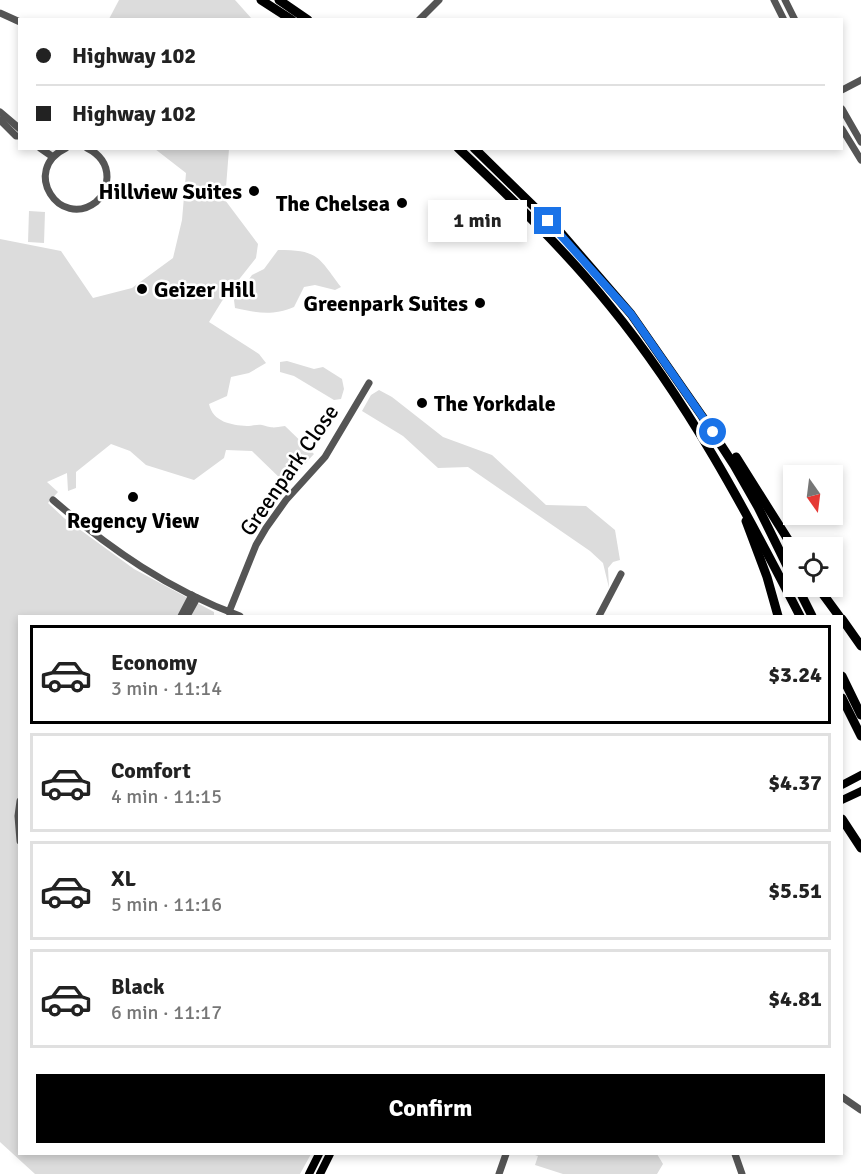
<!DOCTYPE html>
<meta charset="utf-8">
<style>
:root{--surface:#fff;--page:#f6f6f6;--text:#222;--muted:#767676;--line:#e0e0e0;--accent:#000}
body{margin:0;font-family:Signika,sans-serif;background:var(--page);color:var(--text);height:100vh;display:flex;flex-direction:column;font-size:22px;white-space:nowrap}
*{box-sizing:border-box;margin:0}
p{font-size:20px;color:var(--muted)}
.icon{flex:none;width:33px;height:33px;fill:none;stroke:currentColor;stroke-width:2;stroke-linecap:round;stroke-linejoin:round}
.map{position:relative;flex:1;overflow:hidden}
.side{position:absolute;left:18px;top:615px;width:825px;height:540px;display:flex;flex-direction:column;background:var(--surface);border-radius:0px;box-shadow:0 3px 9px #0003}
.side>*{flex:none}
.top-card{position:absolute;left:18px;top:18px;width:825px;height:132px;border-radius:0px;box-shadow:0 3px 9px #0003;display:grid;align-content:center;height:132px;padding:0 18px;background:var(--surface)}
.needle{width:39px;rotate:166deg}
.tools{position:absolute;left:783px;top:465px;display:grid;gap:12px}
.tools a{display:grid;place-items:center;width:60px;height:60px;border-radius:0px;background:var(--surface);box-shadow:0 3px 9px #0003;font-size:30px}
.end{position:absolute;width:27px;height:27px;margin:-14px;border:8px solid #1a73e8;background:#fff;box-shadow:0 0 0 3px #fff}
.from{border-radius:50%}
.bubble{position:absolute;height:42px;border-radius:0px;background:var(--surface);box-shadow:0 3px 9px #0003;font-size:20px;font-weight:700;line-height:42px;text-align:center}
.top-card b{display:flex;align-items:center;gap:21px;height:57px;font-size:22px}
.top-card b+b{border-top:2px solid var(--line)}
.top-card i{width:15px;height:15px;background:var(--text)}
ul{padding:10px 0 0;list-style:none}
li{display:flex;align-items:center;gap:18px;height:99px;margin:0 12px 9px;padding:0 6px;border:3px solid var(--line);border-radius:0px}
li div{flex:1}
li b{display:block;font-size:22px}
li em{font-style:normal;font-weight:700}
li.active{border-color:var(--accent)}
li>.icon{width:54px;height:54px;stroke-width:1.5}
.button{display:flex;gap:12px;margin-top:auto;padding:12px 18px}
.button a{flex:1;height:69px;border-radius:0px;background:var(--accent);color:#fff;font-size:24px;font-weight:700;line-height:69px;text-align:center}
.map>svg:first-child{display:block}
.green{fill:#dcdcdc}
.lines{fill:none;stroke-linecap:round;stroke-linejoin:round}
.minor{stroke:#555;stroke-width:7}
.major{stroke:#000;stroke-width:8}
.highway{stroke:#000;stroke-width:9}
.route{stroke:#1a73e8;stroke-width:8}
.poi-dot{fill:#000;stroke:#fff;stroke-width:2}
.labels{text-anchor:middle;dominant-baseline:central;stroke-width:5;stroke-linejoin:round;paint-order:stroke}
.poi-label{font-size:22px;font-weight:bold;fill:#000;stroke:#fff;text-anchor:end}
.street-label{font-size:22px;fill:#000;stroke:#fff}
</style>
<div class="map">
<svg width="861" height="1174" viewBox="0 0 861 1174">
<rect width="100%" height="100%" fill="#fff"/>
<!-- green -->
<g class="green">
<path d="M119 0H235L252 19H109Z"/>
<path d="M155 149H229L225 200 258 244 256 258 222 301 209 322 259 354 266 363 249 373 231 377 227 396 209 404C213 422 231 425 247 426 251 426 258 424 262 425 272 428 273 428 285 426L314 454 286 484 252 451 226 450 224 458 194 480 146 465 130 451 111 444 76 472V488L68 491 67 473 47 482 58 492 48 503 64 518 134 569 214 612V616H20V1154H311L300 1174H35L0 1142V239L61 251 93 298 132 288 173 258 182 220 186 173Z"/>
<path d="M29 211 45 212 44 243 28 242Z"/>
<path d="M278 250C319 250 318 257 341 287L335 290 315 285 304 287 294 307C272 316 258 313 235 308L234 300 252 275 264 269Z"/>
<path d="M287 361 314 369 323 367 342 379 344 389 341 399 334 400 294 376 280 372V362Z"/>
<path d="M379 390 392 397 443 437 492 455 546 505 586 506 615 530 620 560 613 562 608 568 609 588 603 563 590 551 468 467 438 468 403 436 362 411 371 395Z"/>
<path d="M532 1154H657L663 1164 657 1174H563L535 1165 538 1156Z"/>
</g>
<g class="lines">
<!-- minor -->
<g class="minor">
<path d="M774 0 784 20"/>
<path d="M785 0 795 20"/>
<path d="M0 13 20 22"/>
<path d="M419 20 439 0"/>
<path d="M842 90 861 80"/>
<path d="M842 109 861 142"/>
<path d="M0 112 20 129"/>
<path d="M0 120 16 136H20"/>
<path d="M842 129 861 160"/>
<path d="M40 148 53 157"/>
<path d="M66 148C20 170 60 230 96 202 103 196 107 187 107 177 107 163 99 154 87 148"/>
<path d="M53 500C110 549 169 590 240 616"/>
<path d="M229 612 256 545 266 528 286 500 325 457 369 383"/>
<path d="M181 616 192 595"/>
<path d="M187 616 197 598"/>
<path d="M599 616 621 574"/>
<path d="M20 801 18 816 20 841"/>
<path d="M842 1097 861 1110"/>
<path d="M735 1154 742 1174"/>
<path d="M499 1174 506 1154"/>
</g>
<!-- major -->
<g class="major">
<path d="M842 785 861 775"/>
<path d="M842 800 861 791"/>
<path d="M309 1174 319 1154"/>
<path d="M320 1174 330 1154"/>
</g>
<!-- highway -->
<g class="highway">
<path d="M261 0 292 20"/>
<path d="M279 0 308 20"/>
<path d="M458 148C511 198 564 249 610 306 687 400 745 509 800 616"/>
<path d="M474 148 561 233 631 314 702 416 734 465 758 507 794 580"/>
<path d="M736 457 794 549"/>
<path d="M746 521 767 577 778 616"/>
<path d="M797 586 812 616"/>
<path d="M817 586 839 616"/>
<path d="M842 619 861 646"/>
<path d="M842 676 861 715"/>
<path d="M842 698 861 736"/>
<path d="M842 819 861 848"/>
</g>
</g>
<g class="lines">
<!-- route -->
<path class="route" d="M548 221 631 314 713 432"/>
</g>
<!-- markers -->
<g class="poi-dot">
<circle cx="254" cy="191" r="6"/>
<circle cx="402" cy="203" r="6"/>
<circle cx="142" cy="289" r="6"/>
<circle cx="480" cy="303" r="6"/>
<circle cx="422" cy="403" r="6"/>
<circle cx="133" cy="497" r="6"/>
</g>
<g class="labels">
<!-- poi labels -->
<g class="poi-label">
<text x="242" y="191">Hillview Suites</text>
<text x="390" y="203">The Chelsea</text>
<text x="154" y="289" text-anchor="start">Geizer Hill</text>
<text x="468" y="303">Greenpark Suites</text>
<text x="434" y="403" text-anchor="start">The Yorkdale</text>
<text x="133" y="520" text-anchor="middle">Regency View</text>
</g>
<!-- street labels -->
<g class="street-label">
<text transform="translate(289 470) rotate(-55)">Greenpark Close</text>
</g>
</g>
</svg>
<div class="tools">
<a><svg class="needle" viewBox="-14 -14 28 28"><path d="M0-13l5 13h-10z" fill="#e53935"/><path d="M0 13l5-13h-10z" fill="#767676"/></svg></a>
<a><svg class="icon" aria-label="locate" viewBox="0 0 24 24"><circle cx="12" cy="12" r="6"/><path d="M12 2v4M12 18v4M2 12h4M18 12h4"/></svg></a>
</div>
<i class="end from" style="left:713px;top:432px"></i>
<i class="end" style="left:548px;top:221px"></i>
<div class="bubble" style="left:428px;top:200px;width:99px">1 min</div>
<div class="top-card">
<b><i class="from"></i>Highway 102</b>
<b><i></i>Highway 102</b>
</div>
<section class="side">
<ul>
<li class="active"><svg class="icon" aria-label="car" viewBox="0 0 24 24"><path d="M5 17H2v-5l4-1 3-4h7l3 4 3 1v5h-3M9 17h6M6 11h13"/><circle cx="7" cy="17" r="2"/><circle cx="17" cy="17" r="2"/></svg><div><b>Economy</b><p>3 min · 11:14</p></div><em>$3.24</em></li>
<li><svg class="icon" aria-label="car" viewBox="0 0 24 24"><path d="M5 17H2v-5l4-1 3-4h7l3 4 3 1v5h-3M9 17h6M6 11h13"/><circle cx="7" cy="17" r="2"/><circle cx="17" cy="17" r="2"/></svg><div><b>Comfort</b><p>4 min · 11:15</p></div><em>$4.37</em></li>
<li><svg class="icon" aria-label="car" viewBox="0 0 24 24"><path d="M5 17H2v-5l4-1 3-4h7l3 4 3 1v5h-3M9 17h6M6 11h13"/><circle cx="7" cy="17" r="2"/><circle cx="17" cy="17" r="2"/></svg><div><b>XL</b><p>5 min · 11:16</p></div><em>$5.51</em></li>
<li><svg class="icon" aria-label="car" viewBox="0 0 24 24"><path d="M5 17H2v-5l4-1 3-4h7l3 4 3 1v5h-3M9 17h6M6 11h13"/><circle cx="7" cy="17" r="2"/><circle cx="17" cy="17" r="2"/></svg><div><b>Black</b><p>6 min · 11:17</p></div><em>$4.81</em></li>
</ul>
<div class="button"><a>Confirm</a></div>
</section>
</div>
